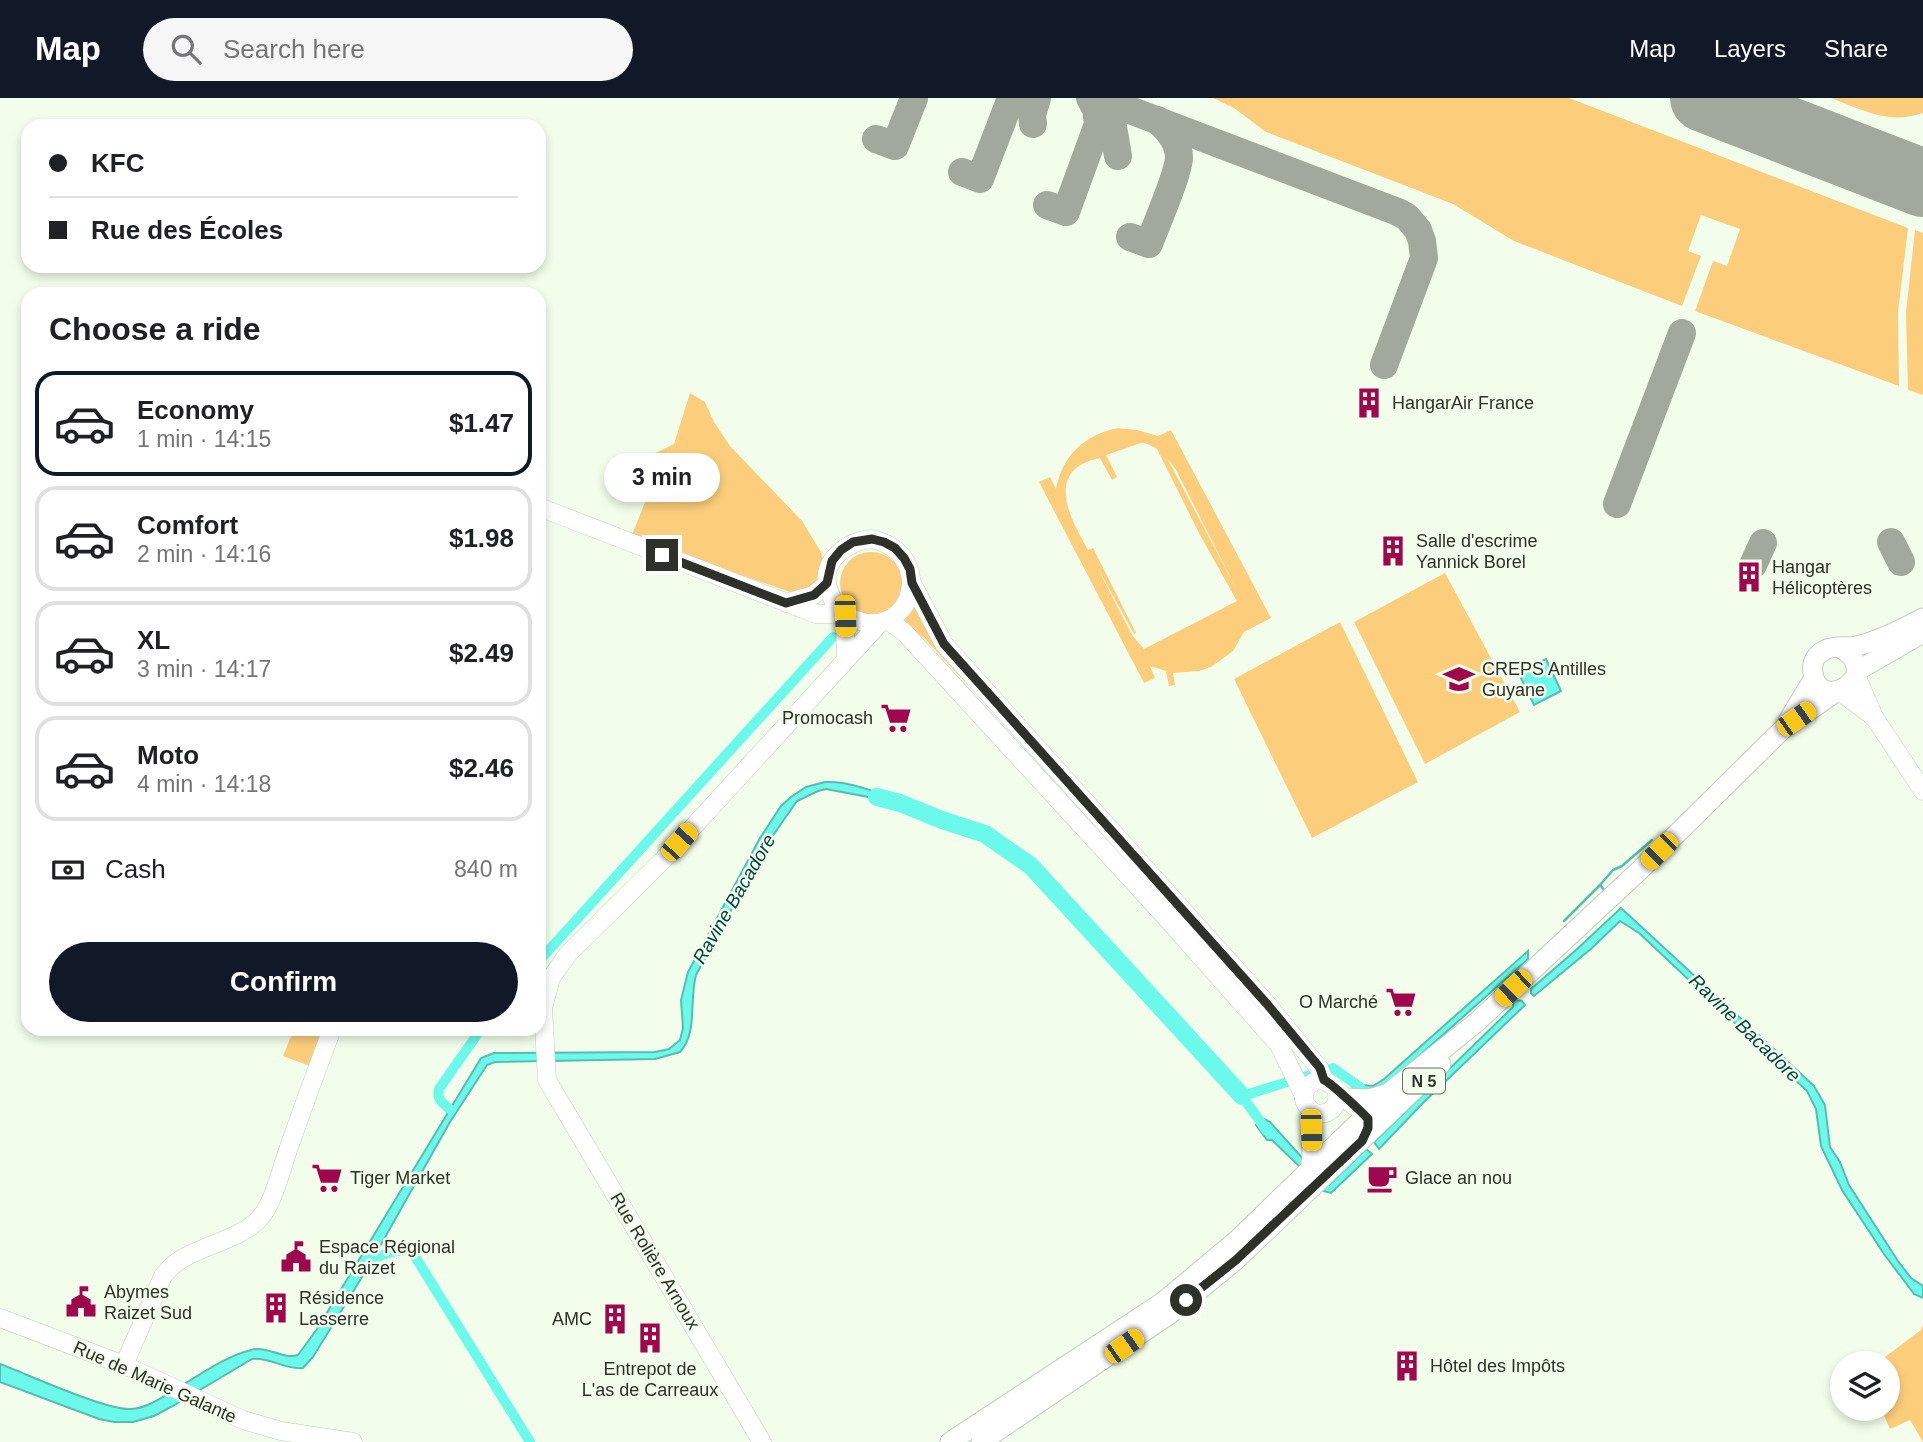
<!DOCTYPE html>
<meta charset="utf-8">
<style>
:root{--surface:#fff;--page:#f6f6f6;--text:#202124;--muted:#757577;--line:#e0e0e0;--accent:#111827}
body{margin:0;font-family:Helvetica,sans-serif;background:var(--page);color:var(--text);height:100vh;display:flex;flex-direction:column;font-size:26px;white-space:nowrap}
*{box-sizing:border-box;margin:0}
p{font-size:23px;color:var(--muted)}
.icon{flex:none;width:38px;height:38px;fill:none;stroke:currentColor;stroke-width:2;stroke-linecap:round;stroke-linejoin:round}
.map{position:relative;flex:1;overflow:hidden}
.side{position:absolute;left:21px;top:189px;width:525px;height:749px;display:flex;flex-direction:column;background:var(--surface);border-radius:21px;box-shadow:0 4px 10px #0003}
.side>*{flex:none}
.top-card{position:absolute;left:21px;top:21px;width:525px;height:154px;border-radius:21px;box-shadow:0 4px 10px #0003;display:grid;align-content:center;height:154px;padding:0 28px;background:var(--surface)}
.tools{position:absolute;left:1830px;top:1253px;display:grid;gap:14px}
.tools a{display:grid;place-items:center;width:70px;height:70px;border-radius:50%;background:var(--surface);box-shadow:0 4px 10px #0003;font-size:35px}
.end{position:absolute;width:32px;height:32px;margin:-16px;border:9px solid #2d312a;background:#fff;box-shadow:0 0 0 4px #fff}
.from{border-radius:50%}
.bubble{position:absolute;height:49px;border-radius:24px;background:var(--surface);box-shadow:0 4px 10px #0003;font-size:23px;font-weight:600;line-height:49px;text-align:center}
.car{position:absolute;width:21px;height:42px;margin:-21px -10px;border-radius:9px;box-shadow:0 0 5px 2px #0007;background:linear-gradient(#f5c518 24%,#345 0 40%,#f5c518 0 76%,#345 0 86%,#f5c518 0)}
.top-card b{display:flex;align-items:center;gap:24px;height:66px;font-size:26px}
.top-card b+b{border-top:2px solid var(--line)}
.top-card i{width:18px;height:18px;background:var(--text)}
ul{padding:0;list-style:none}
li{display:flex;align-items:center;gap:21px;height:105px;margin:0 14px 10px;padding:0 14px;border:4px solid var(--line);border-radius:21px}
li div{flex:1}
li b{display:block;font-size:26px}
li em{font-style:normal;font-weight:600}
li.on{border-color:var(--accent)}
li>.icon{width:63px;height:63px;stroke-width:1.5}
h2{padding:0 28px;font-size:32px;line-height:84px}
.pay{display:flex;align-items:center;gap:18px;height:77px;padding:0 28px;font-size:26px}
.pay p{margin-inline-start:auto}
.primary-button{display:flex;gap:14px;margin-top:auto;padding:14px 28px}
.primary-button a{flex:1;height:80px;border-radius:42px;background:var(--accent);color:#fff;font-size:28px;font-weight:600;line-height:80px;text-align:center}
header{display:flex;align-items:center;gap:42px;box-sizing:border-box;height:98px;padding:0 35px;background:var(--accent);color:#fff}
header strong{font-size:33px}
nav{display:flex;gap:38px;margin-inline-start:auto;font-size:24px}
.search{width:490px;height:63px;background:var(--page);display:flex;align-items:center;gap:18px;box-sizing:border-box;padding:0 24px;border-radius:38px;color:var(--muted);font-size:26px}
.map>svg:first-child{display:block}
.green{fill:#fcce7b;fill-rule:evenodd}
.water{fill:#6bf9eb;stroke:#58bdb1;stroke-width:2}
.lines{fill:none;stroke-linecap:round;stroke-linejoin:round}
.stream{stroke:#58bdb1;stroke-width:2.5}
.canal{stroke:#6bf9eb;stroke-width:10}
.river{stroke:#6bf9eb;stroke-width:18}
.taxiway{stroke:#a0a99b;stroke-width:28}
.runway{stroke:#a0a99b;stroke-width:68}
.secondary-casing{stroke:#c2cdbc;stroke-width:19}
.primary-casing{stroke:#c2cdbc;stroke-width:21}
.secondary{stroke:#fff;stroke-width:18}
.primary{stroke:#fff;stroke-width:19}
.route{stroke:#2d312a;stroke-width:9}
.labels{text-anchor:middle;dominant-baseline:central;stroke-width:5;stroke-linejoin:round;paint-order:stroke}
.shield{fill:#f2feeb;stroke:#686e64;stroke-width:2}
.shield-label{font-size:16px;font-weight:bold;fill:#2d312a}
.poi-label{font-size:18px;fill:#2d312a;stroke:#f2feeb;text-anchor:start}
.street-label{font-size:18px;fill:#2d312a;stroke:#f2feeb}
.water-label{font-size:19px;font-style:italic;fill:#004540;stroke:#f2feeb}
</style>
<header>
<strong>Map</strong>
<div class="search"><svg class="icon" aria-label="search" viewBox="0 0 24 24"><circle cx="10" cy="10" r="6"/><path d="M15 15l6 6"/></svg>Search here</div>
<nav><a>Map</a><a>Layers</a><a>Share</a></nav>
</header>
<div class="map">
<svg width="1923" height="1344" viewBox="0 0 1923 1344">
<rect width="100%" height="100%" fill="#f2feeb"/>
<!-- green -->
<g class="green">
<path d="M1213 0H1569L1908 130 1898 214 1899 288 1695 213 1713 163 1727 168 1740 131 1701 117 1688 153 1701 158 1682 208 1514 143 1453 106 1266 34 1234 10Z"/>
<path d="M1831 0H1923V15C1888 27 1863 12 1831 0Z"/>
<path d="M1915 132 1923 135V297L1908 292 1906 214Z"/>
<path d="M690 295 705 304 714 324 730 348 802 423 821 454 823 462C819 485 813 491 790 494L631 439 648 397 639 363 674 346Z"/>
<path d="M1118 330 1137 332 1158 338 1171 332 1271 520 1244 534 1233 553 1211 569 1199 573 1173 575 1175 587 1169 588 1166 573 1150 568 1155 580 1144 585 1039 384 1050 379 1056 391C1063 357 1084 337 1118 330ZM1141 345 1148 346 1157 351 1200 437 1237 503 1144 551 1132 537 1095 465 1134 536 1136 535 1093 450 1088 452C1077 431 1052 393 1075 371 1081 365 1092 362 1100 360L1112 382 1117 379 1106 357ZM1167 360 1176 372 1237 492Z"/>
<circle cx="871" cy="485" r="31"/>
<path d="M1445 475 1520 614 1425 666 1354 524Z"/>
<path d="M919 503 967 582 965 584 924 540 904 527 903 524Z"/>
<path d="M1340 524 1418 684 1312 740 1234 581Z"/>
<path d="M294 931H324L310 968 283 958Z"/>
<path d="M1923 1227V1344L1910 1322 1890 1331 1881 1311H1888V1265H1877L1921 1232Z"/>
</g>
<!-- water -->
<g class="water">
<path d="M1546 561 1561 593 1534 607 1518 574Z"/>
<path d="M825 684C849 683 878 694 900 705L826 691 818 693 797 703 767 746 696 877C689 901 698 935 680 954L655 961 495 964 487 967 450 1024 370 1166 313 1259 303 1270C285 1272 271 1259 252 1261L173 1308 154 1318 133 1324H114L99 1321 0 1284V1266C27 1276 107 1313 131 1311 146 1310 158 1302 171 1294 196 1280 223 1259 251 1252 267 1247 283 1262 298 1257L317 1231 481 960 494 955 655 954 669 951 680 942 683 930 681 902 688 874 760 740 781 708 791 699 806 689Z"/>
<path d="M1621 810 1814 988 1825 1007 1830 1049 1840 1064 1849 1087 1898 1163 1911 1180 1923 1188V1200L1914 1196 1884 1156 1842 1092 1821 1048 1816 1011 1807 993 1639 835 1620 823 1592 850 1534 898 1531 895V891L1576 852Z"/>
<path d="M1528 853V861L1381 992 1360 995 1348 985 1354 980 1363 987 1373 988 1384 981Z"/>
<path d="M1514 902 1522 903 1525 907 1423 1005 1379 1051 1374 1044 1513 909Z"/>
<path d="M1264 1021 1270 1024 1305 1063 1301 1070 1272 1042H1267L1256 1027Z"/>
<path d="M1366 1051 1372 1056 1331 1095 1320 1092 1326 1086 1329 1087Z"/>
</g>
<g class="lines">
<!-- stream -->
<g class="stream">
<path d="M1600 787 1613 772 1622 768 1652 742"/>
<path d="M1564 823 1600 787 1605 793"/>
</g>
<!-- canal -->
<g class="canal">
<path d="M539 863 833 539"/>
<path d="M451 1012C443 1005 436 1002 439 991L481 931"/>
<path d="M1267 1033 1242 998 1333 970 1361 990"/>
<path d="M363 1167C378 1157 393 1151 411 1152L530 1344"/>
</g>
<!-- river -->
<path class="river" d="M877 699 900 705 942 722 985 736 1031 768 1242 998"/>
<!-- taxiway -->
<g class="taxiway">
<path d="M1098 0 1398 114 1407 119 1418 132 1422 143 1424 160 1384 267"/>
<path d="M1112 23 1118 58"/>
<path d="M1033 26 1032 17 1037 0"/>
<path d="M876 41 895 48 914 0"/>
<path d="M1885 70 1923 71"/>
<path d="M962 74 980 81 1011 0"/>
<path d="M1047 107 1066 114 1098 26 1096 11 1090 0"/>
<path d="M1130 139 1149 146C1156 127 1178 77 1179 60 1179 44 1169 32 1157 22"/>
<path d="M1617 406 1682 235"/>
<path d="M1891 444 1901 464"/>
<path d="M1753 467 1763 445"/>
</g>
<!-- runway -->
<path class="runway" d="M1704 0 1923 85"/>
<!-- secondary casing -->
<g class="secondary-casing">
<g id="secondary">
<path d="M539 409 816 516H842"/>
<path d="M872 441C938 457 911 540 859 523 842 518 834 508 828 490 820 462 848 443 872 441Z"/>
<path d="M912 485 944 546 1267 906 1319 970 1324 982"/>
<path d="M786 505 814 497 827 485"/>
<path d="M845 518 846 562"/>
<path d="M888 522 905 535 1161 814 1279 947 1303 996"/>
<path d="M1856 577 1874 619 1923 693"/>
<path d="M1839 593 1874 619"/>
<path d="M1337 995C1339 1009 1329 1018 1315 1015 1298 1005 1301 986 1320 982 1334 984 1342 999 1354 1008"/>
<path d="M0 1220 124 1267 243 1322 281 1333 353 1344"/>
<path d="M124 1267 163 1178C185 1147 233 1148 259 1121 273 1107 281 1072 288 1052 302 1012 317 971 332 931"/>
<path d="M762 1344 547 982 543 910 551 880 568 856 661 764 879 526"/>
</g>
</g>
<!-- primary casing -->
<g class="primary-casing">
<g id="primary">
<path d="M1842 551C1852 557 1858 564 1856 577 1846 597 1816 601 1813 575 1811 565 1816 556 1825 552 1834 547 1847 550 1857 548 1881 542 1901 531 1923 520"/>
<path d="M1857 573 1923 535"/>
<path d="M1788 623 1814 580"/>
<path d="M1344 1000 1369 1001 1389 995"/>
<path d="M1310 1073 1312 1058 1311 1032"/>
<path d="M950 1344 1163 1204 1237 1142 1390 994 1478 923 1640 772 1784 630 1836 594"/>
<path d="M981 1344 1170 1216 1236 1162 1441 966"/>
</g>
</g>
<!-- secondary -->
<use href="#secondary" class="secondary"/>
<!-- primary -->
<use href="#primary" class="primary"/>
</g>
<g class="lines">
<!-- route -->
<path class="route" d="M662 457 786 505 814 497 827 485 832 463 841 452 853 444 872 441 884 444 895 450 904 460 910 471 912 485 944 546 1267 906 1320 970 1324 982C1330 984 1363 1015 1368 1021V1030L1362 1043 1236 1162 1186 1202"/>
</g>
<!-- icons -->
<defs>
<g id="building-bare" transform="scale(2.415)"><path d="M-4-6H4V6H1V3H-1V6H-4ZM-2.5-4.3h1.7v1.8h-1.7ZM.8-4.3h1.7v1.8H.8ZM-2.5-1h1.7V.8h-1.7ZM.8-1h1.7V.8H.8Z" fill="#9f064d" stroke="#f2feeb" stroke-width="2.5" paint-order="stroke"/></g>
<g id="university-bare" transform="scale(2.415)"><path d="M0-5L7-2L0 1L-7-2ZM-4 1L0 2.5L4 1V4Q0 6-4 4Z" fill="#9f064d" stroke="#f2feeb" stroke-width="2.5" paint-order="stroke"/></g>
<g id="supermarket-bare" transform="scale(2.415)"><path d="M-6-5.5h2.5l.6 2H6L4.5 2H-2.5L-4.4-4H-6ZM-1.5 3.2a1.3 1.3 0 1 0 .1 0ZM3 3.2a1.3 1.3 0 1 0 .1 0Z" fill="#9f064d" stroke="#f2feeb" stroke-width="2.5" paint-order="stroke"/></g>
<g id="cafe-bare" transform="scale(2.415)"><path d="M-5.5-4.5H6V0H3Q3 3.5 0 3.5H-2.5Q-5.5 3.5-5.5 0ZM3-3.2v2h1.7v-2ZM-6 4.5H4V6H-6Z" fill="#9f064d" stroke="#f2feeb" stroke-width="2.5" paint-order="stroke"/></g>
<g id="civic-bare" transform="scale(2.415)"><path d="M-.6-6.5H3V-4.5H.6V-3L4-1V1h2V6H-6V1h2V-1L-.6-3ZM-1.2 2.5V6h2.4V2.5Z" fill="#9f064d" stroke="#f2feeb" stroke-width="2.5" paint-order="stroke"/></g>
</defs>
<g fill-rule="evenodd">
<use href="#building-bare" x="1369" y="305"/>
<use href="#building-bare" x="1393" y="453"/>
<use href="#building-bare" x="1749" y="479"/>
<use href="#university-bare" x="1459" y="581"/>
<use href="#supermarket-bare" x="896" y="620"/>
<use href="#supermarket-bare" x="1401" y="904"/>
<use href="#supermarket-bare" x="327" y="1080"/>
<use href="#cafe-bare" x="1382" y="1080"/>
<use href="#civic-bare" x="296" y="1159"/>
<use href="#civic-bare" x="81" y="1204"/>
<use href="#building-bare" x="276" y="1210"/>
<use href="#building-bare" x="615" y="1221"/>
<use href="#building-bare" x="650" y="1240"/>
<use href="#building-bare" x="1407" y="1268"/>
</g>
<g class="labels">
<!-- shield labels -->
<rect class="shield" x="1403" y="970.5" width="42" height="25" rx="5"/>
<g class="shield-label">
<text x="1424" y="983">N 5</text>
</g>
<!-- poi labels -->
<g class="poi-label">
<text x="1392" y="305">HangarAir France</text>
<text x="1416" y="443">Salle d'escrime<tspan x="1416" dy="21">Yannick Borel</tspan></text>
<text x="1772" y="469">Hangar<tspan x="1772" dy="21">Hélicoptères</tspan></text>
<text x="1482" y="571">CREPS Antilles<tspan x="1482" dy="21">Guyane</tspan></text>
<text x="873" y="620" text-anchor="end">Promocash</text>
<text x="1378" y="904" text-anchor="end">O Marché</text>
<text x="350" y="1080">Tiger Market</text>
<text x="1405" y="1080">Glace an nou</text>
<text x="319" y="1149">Espace Régional<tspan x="319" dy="21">du Raizet</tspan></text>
<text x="104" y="1194">Abymes<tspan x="104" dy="21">Raizet Sud</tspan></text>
<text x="299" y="1200">Résidence<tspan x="299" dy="21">Lasserre</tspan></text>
<text x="592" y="1221" text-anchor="end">AMC</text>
<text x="1430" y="1268">Hôtel des Impôts</text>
<text x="650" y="1271" text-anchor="middle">Entrepot de<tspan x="650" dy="21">L'as de Carreaux</tspan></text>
</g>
<!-- street labels -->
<g class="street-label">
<text transform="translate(655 1163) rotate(59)">Rue Rolière Arnoux</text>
<text transform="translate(155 1284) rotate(24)">Rue de Marie Galante</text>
</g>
<!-- water labels -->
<g class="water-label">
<text transform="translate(734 801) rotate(-60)">Ravine Bacadore</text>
<text transform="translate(1745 930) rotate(44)">Ravine Bacadore</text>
</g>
</g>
</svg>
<div class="tools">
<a><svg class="icon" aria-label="layers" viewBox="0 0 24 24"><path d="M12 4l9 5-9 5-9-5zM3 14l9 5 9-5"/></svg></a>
</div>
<i class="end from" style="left:1186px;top:1202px"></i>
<i class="end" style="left:662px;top:457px"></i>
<div class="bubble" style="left:604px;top:355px;width:116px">3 min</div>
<i class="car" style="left:845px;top:518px;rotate:178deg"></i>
<i class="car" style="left:1796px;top:621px;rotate:55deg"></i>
<i class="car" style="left:679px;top:744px;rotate:42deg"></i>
<i class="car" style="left:1659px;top:753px;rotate:225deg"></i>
<i class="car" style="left:1513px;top:890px;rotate:226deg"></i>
<i class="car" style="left:1311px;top:1032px;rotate:178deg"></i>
<i class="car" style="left:1124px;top:1248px;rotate:55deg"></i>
<div class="top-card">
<b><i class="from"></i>KFC</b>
<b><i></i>Rue des Écoles</b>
</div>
<section class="side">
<h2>Choose a ride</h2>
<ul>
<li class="on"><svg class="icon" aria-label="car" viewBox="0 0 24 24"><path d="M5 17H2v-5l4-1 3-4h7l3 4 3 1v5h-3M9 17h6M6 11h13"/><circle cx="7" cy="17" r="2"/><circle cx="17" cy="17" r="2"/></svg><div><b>Economy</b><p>1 min · 14:15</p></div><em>$1.47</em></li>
<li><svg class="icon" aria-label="car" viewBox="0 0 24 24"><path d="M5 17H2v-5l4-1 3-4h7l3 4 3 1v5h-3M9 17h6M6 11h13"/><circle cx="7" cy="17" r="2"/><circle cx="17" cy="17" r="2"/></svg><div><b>Comfort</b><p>2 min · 14:16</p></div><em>$1.98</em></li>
<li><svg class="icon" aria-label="car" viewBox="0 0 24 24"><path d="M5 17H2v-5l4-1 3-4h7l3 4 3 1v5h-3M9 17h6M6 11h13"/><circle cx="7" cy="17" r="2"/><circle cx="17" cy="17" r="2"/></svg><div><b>XL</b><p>3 min · 14:17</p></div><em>$2.49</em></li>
<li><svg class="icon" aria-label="car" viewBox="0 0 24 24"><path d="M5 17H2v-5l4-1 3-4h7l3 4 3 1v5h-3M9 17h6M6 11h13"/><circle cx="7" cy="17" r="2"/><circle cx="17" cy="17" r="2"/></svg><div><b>Moto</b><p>4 min · 14:18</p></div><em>$2.46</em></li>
</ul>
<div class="pay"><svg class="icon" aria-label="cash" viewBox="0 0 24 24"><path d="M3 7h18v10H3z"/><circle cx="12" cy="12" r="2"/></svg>Cash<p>840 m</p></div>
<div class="primary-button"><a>Confirm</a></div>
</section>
</div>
